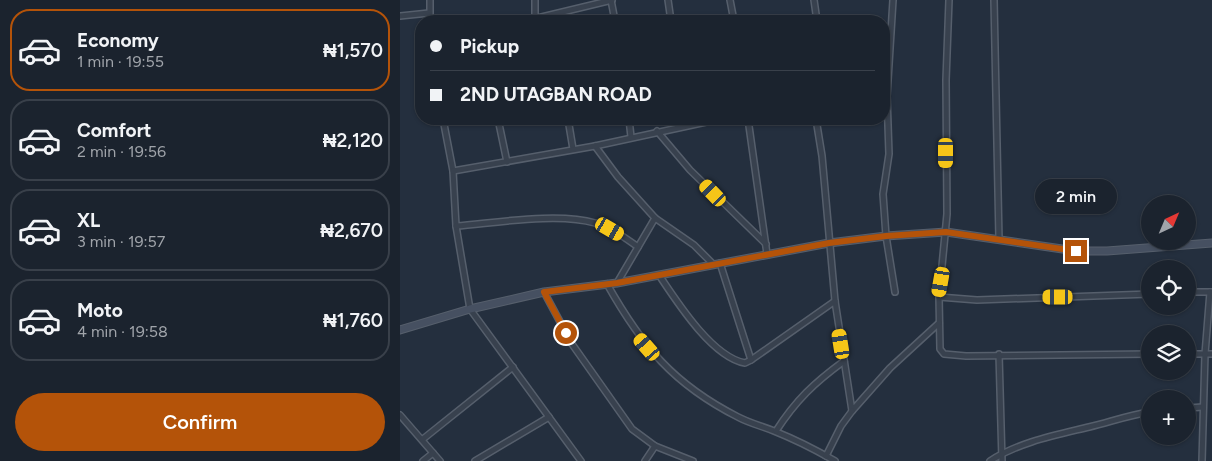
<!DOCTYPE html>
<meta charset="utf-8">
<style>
:root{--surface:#1b232e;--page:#242b36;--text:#f1f3f6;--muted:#a0a4aa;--line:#39404a;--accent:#b45309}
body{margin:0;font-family:Figtree,sans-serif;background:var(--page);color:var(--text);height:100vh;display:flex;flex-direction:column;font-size:19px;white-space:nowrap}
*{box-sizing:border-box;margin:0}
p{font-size:16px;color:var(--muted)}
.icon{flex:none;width:28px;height:28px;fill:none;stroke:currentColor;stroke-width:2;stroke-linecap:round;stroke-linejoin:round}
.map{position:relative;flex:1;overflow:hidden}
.side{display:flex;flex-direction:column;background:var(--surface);width:400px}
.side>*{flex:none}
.top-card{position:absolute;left:15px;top:15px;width:475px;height:110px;border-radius:20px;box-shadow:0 1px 4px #0004,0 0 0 1px var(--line);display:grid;align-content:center;height:110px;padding:0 15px;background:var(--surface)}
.needle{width:32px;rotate:44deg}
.fabs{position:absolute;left:741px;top:195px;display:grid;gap:10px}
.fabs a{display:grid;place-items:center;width:55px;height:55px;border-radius:50%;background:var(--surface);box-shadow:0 1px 4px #0004,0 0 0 1px var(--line);font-size:25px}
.end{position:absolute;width:22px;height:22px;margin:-11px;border:6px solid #b45309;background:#fff;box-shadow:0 0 0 2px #fff}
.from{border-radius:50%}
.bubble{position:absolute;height:35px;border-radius:18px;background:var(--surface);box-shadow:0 1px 4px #0004,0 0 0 1px var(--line);font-size:16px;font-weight:600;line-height:35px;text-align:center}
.car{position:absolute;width:15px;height:30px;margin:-15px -8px;border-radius:6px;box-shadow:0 0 4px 1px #0007;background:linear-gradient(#f5c518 24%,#345 0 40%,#f5c518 0 76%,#345 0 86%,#f5c518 0)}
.top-card b{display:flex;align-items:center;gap:18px;height:48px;font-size:19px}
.top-card b+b{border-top:1px solid var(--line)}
.top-card i{width:12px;height:12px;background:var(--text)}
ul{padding:9px 0 0;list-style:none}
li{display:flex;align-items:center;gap:15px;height:82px;margin:0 10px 8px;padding:0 5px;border:2px solid var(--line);border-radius:20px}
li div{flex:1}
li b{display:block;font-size:19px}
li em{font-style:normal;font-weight:600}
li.current{border-color:var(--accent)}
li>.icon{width:45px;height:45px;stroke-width:1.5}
.button{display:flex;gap:10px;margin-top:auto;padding:10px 15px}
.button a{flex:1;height:58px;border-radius:30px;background:var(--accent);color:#fff;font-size:20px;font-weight:600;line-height:58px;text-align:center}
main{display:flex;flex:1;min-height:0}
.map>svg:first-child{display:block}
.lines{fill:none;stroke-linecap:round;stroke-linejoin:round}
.street-casing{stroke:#565f6c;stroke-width:8}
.secondary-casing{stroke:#565f6c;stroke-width:9}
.street{stroke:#38414e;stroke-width:5}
.secondary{stroke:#465061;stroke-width:7}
.route{stroke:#b45309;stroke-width:6}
</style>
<main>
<section class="side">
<ul>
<li class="current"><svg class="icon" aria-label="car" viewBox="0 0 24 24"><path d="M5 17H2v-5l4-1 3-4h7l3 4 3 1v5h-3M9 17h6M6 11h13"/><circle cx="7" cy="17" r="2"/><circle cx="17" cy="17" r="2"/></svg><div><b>Economy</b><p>1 min · 19:55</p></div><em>₦1,570</em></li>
<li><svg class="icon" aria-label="car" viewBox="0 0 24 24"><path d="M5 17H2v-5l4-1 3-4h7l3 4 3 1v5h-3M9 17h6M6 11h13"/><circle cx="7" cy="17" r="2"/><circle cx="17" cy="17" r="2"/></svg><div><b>Comfort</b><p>2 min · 19:56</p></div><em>₦2,120</em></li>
<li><svg class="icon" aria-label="car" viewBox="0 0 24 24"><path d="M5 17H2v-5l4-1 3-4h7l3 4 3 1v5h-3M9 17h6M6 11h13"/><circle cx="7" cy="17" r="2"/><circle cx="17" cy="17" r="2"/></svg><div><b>XL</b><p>3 min · 19:57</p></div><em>₦2,670</em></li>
<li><svg class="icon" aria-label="car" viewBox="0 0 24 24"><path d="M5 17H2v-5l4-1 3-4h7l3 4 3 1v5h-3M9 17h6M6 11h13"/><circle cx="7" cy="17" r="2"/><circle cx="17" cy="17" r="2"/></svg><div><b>Moto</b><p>4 min · 19:58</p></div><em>₦1,760</em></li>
</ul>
<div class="button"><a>Confirm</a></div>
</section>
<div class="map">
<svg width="812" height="461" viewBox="0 0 812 461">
<rect width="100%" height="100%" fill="#242f3e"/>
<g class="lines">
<!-- street casing -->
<g class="street-casing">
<g id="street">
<path d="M30 0V21"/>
<path d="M211 0 215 21"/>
<path d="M268 0 271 21"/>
<path d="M330 0 334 21"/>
<path d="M414 0 417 21"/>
<path d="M493 0 487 96 489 154 483 194 486 236 495 292"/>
<path d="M549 0 546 80 547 214 539 297 540 349 544 354 566 356 750 354"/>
<path d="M594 0 599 239"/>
<path d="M0 16 29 13"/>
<path d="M135 18V0"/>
<path d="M125 21 212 0"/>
<path d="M43 119 53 171 56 226 70 309 181 461"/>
<path d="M98 119 107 162"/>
<path d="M168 119 173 149"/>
<path d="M229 119 231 137"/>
<path d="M348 119 367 254"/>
<path d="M416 119 422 156 435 301 452 411 490 368 539 323"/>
<path d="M257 131 290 170 366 244"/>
<path d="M195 146 218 177 255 218"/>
<path d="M53 171 195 146 320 119"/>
<path d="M56 226C95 223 158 212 195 223 211 227 225 238 238 247"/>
<path d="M320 263 351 360 435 301"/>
<path d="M259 275C277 302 312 357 345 363L351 360"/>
<path d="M217 283 255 218 294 245 313 264"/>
<path d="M207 284C242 346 273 384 338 417 349 423 362 426 374 431 394 439 416 450 435 461"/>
<path d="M144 292 172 344 232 429 255 446 293 461"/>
<path d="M788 292H812"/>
<path d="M539 297 577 300 750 294"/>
<path d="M599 354 602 461"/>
<path d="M788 354H812"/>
<path d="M788 408 803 407"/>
<path d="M0 415 40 461"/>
<path d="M376 431C396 400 414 383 444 361"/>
<path d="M23 439 113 367"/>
<path d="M426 456 441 426 452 411"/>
<path d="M23 461 33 453"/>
<path d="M75 461 149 417"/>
<path d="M245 461 255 446"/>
<path d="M590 461C619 442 656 435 689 427 710 422 729 415 750 412"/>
<path d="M802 461 805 354 810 292"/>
</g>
</g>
<!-- secondary casing -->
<g class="secondary-casing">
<path id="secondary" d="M0 330 70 309 144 292 217 283 429 243 486 236 546 232 676 251H707L812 243"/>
</g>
<!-- street -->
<use href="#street" class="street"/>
<!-- secondary -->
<use href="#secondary" class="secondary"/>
</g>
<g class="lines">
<!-- route -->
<path class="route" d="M166 333 144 292 217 283 429 243 486 236 546 232 676 251"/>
</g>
</svg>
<div class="fabs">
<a><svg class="needle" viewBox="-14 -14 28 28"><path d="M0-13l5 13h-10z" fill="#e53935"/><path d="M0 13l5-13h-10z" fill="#a0a4aa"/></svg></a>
<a><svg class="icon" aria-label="locate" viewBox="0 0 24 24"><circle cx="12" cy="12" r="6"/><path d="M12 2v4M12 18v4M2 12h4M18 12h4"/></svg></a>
<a><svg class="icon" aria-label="layers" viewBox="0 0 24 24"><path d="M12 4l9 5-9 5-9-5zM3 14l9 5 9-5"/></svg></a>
<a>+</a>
</div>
<i class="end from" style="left:166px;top:333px"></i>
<i class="end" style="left:676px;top:251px"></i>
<div class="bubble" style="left:635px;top:179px;width:82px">2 min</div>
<i class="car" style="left:546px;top:153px;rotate:180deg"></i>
<i class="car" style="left:313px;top:193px;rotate:316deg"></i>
<i class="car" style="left:210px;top:229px;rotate:120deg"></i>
<i class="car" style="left:541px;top:282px;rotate:190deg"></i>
<i class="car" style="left:658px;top:297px;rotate:270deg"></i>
<i class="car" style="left:441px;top:344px;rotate:351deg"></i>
<i class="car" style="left:247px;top:347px;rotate:319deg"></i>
<div class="top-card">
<b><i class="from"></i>Pickup</b>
<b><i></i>2ND UTAGBAN ROAD</b>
</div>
</div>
</main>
